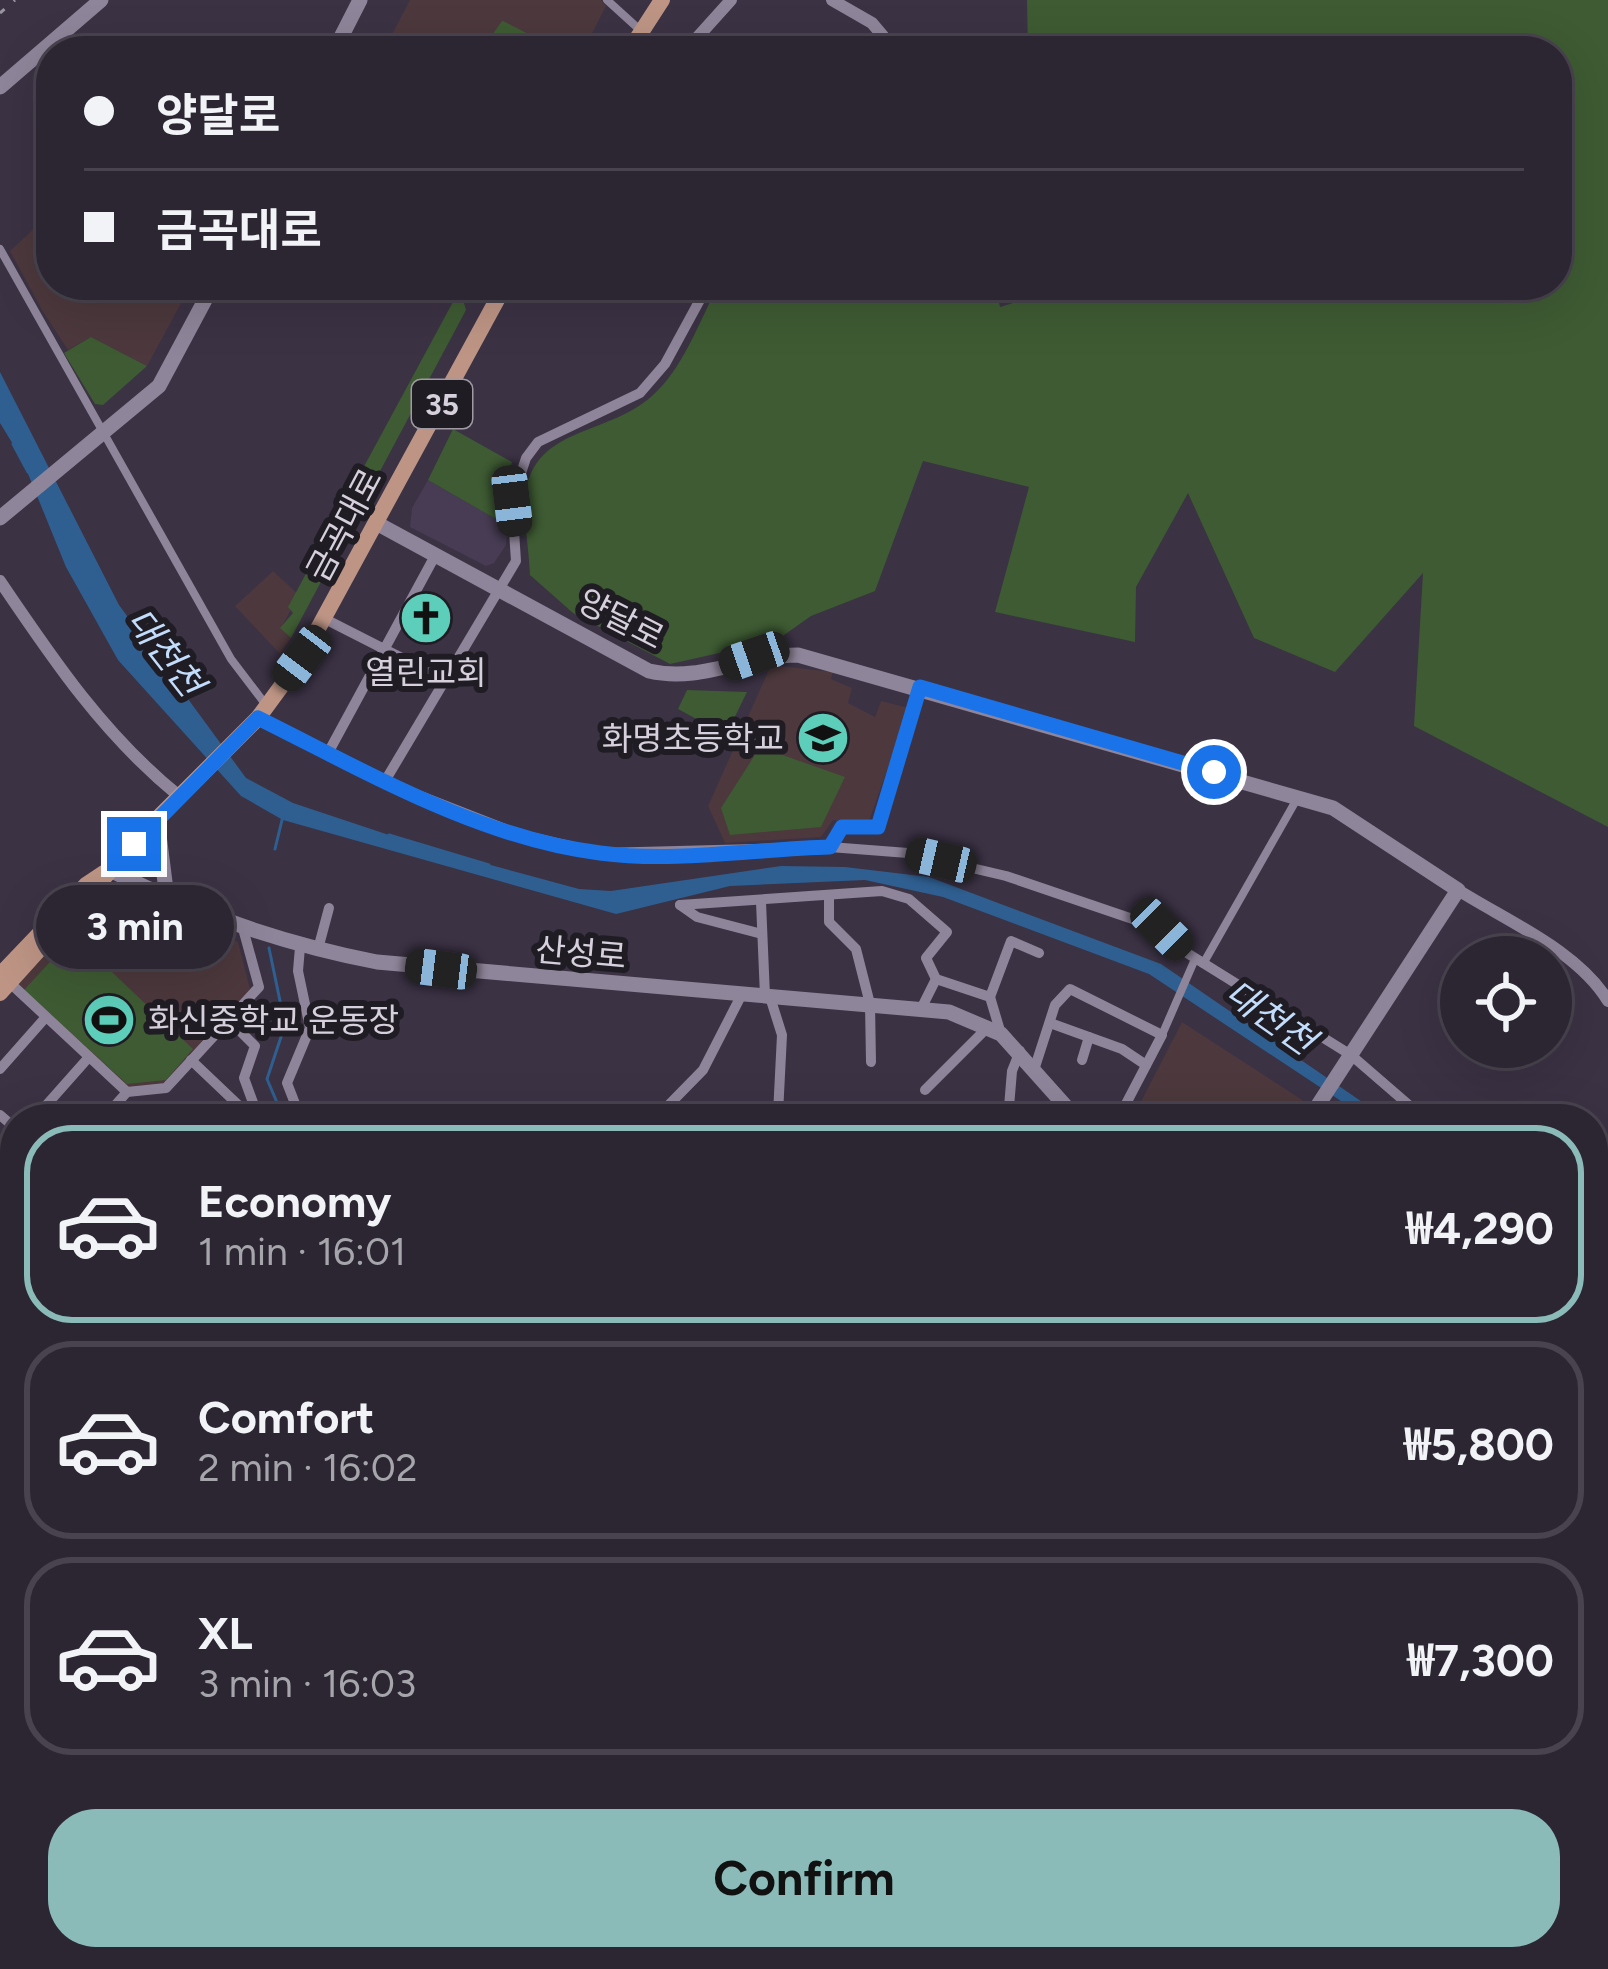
<!DOCTYPE html>
<meta charset="utf-8">
<style>
:root{--surface:#2c2633;--page:#342e3b;--text:#f1f3f6;--muted:#a6a5ac;--line:#48434e;--accent:#8bbbb9}
body{margin:0;font-family:Figtree,"Noto Sans KR",sans-serif;background:var(--page);color:var(--text);height:100vh;display:flex;flex-direction:column;font-size:45px;white-space:nowrap}
*{box-sizing:border-box;margin:0}
p{font-size:39px;color:var(--muted)}
.icon{flex:none;width:66px;height:66px;fill:none;stroke:currentColor;stroke-width:2;stroke-linecap:round;stroke-linejoin:round}
.map{position:relative;flex:1;overflow:hidden}
.side{position:absolute;left:0px;top:1104px;width:1608px;height:867px;display:flex;flex-direction:column;background:var(--surface);border-radius:48px 48px 0 0;box-shadow:0 12px 48px #0002,0 0 0 3px var(--line)}
.side>*{flex:none}
.guide{position:absolute;left:36px;top:36px;width:1536px;height:264px;border-radius:48px;box-shadow:0 12px 48px #0002,0 0 0 3px var(--line);display:grid;align-content:center;height:264px;padding:0 48px;background:var(--surface)}
.buttons{position:absolute;left:1440px;top:936px;display:grid;gap:24px}
.buttons a{display:grid;place-items:center;width:132px;height:132px;border-radius:50%;background:var(--surface);box-shadow:0 12px 48px #0002,0 0 0 3px var(--line);font-size:60px}
.end{position:absolute;width:54px;height:54px;margin:-27px;border:15px solid #1a73e8;background:#fff;box-shadow:0 0 0 6px #fff}
.from{border-radius:50%}
.bubble{position:absolute;height:84px;border-radius:42px;background:var(--surface);box-shadow:0 12px 48px #0002,0 0 0 3px var(--line);font-size:39px;font-weight:700;line-height:84px;text-align:center}
.car{position:absolute;width:36px;height:72px;margin:-36px -18px;border-radius:15px;box-shadow:0 0 9px 3px #0007;background:linear-gradient(#222 24%,#8ab4d8 0 40%,#222 0 76%,#8ab4d8 0 86%,#222 0)}
.guide b{display:flex;align-items:center;gap:42px;height:114px;font-size:45px}
.guide b+b{border-top:3px solid var(--line)}
.guide i{width:30px;height:30px;background:var(--text)}
ul{padding:21px 0 0;list-style:none}
li{display:flex;align-items:center;gap:36px;height:198px;margin:0 24px 18px;padding:0 24px;border:6px solid var(--line);border-radius:48px}
li div{flex:1}
li b{display:block;font-size:45px}
li em{font-style:normal;font-weight:700}
li.active{border-color:var(--accent)}
li>.icon{width:108px;height:108px;stroke-width:1.5}
.primary-button{display:flex;gap:24px;margin-top:auto;padding:24px 48px}
.primary-button a{flex:1;height:138px;border-radius:48px;background:var(--accent);color:#111;font-size:48px;font-weight:700;line-height:138px;text-align:center}
.map>svg:first-child{display:block}
.built{fill:#473c53}
.industrial{fill:#483d4c}
.education{fill:#4c383d}
.green{fill:#3e5b33}
.water{fill:#2f5f90}
.lines{fill:none;stroke-linecap:round;stroke-linejoin:round}
.stream{stroke:#2f5f90;stroke-width:3}
.pedestrian{stroke:#8f859a;stroke-width:8}
.minor{stroke:#8f859a;stroke-width:10}
.tertiary{stroke:#8f859a;stroke-width:12}
.secondary{stroke:#8f859a;stroke-width:15}
.primary{stroke:#be9585;stroke-width:16}
.trunk{stroke:#ce9a7e;stroke-width:16}
.rail{stroke:#9993a0;stroke-width:3;stroke-dasharray:6 12;stroke-linecap:butt}
.route{stroke:#1a73e8;stroke-width:15}
.labels{text-anchor:middle;dominant-baseline:central;stroke-width:12;stroke-linejoin:round;paint-order:stroke}
.shield{fill:#201c24;stroke:#9f9aa4;stroke-width:3}
.shield-label{font-size:30px;font-weight:bold;fill:#d5d0db}
.street-label{font-size:33px;fill:#d5d0db;stroke:#201c24}
.poi-label{font-size:33px;fill:#d5d0db;stroke:#201c24}
.water-label{font-size:36px;font-style:italic;fill:#c2ddfb;stroke:#201c24}
</style>
<div class="map">
<svg width="1608" height="1969" viewBox="0 0 1608 1969">
<rect width="100%" height="100%" fill="#3b3244"/>
<!-- built -->
<path class="built" d="M428 480 508 526 506 545 494 563 486 566 410 527 412 508Z"/>
<!-- industrial -->
<path class="industrial" d="M935 1104 949 1119H842L879 1109Z"/>
<!-- education -->
<g class="education">
<path d="M410 0H601L606 6 583 51H383Z"/>
<path d="M51 213V285H191L147 366 91 337 68 350 42 310 10 251Z"/>
<path d="M273 571 299 595 281 628 291 638 280 654 235 606Z"/>
<path d="M771 665 833 672 831 679 852 688 848 703 875 717 881 701 909 708 868 824 833 820 821 837 725 843 708 806Z"/>
<path d="M168 904 238 942 250 989 165 1084 129 1089 16 982 81 916Z"/>
<path d="M1182 1022 1310 1105 1300 1119H1132Z"/>
</g>
<!-- green -->
<g class="green">
<path d="M1027 0H1608V827L1414 726 1423 573 1335 672 1254 638 1188 493 1136 587 1135 642 995 612 1029 487 923 461 875 591 811 616 777 640 670 664 573 613 530 575C529 550 524 525 525 500 530 426 606 437 652 396 682 370 700 321 718 285H995L1000 307 1072 285H1557V51H1028Z"/>
<path d="M502 21H503L561 51H481Z"/>
<path d="M460 289 466 310 291 638 280 628 293 613 288 607Z"/>
<path d="M91 337 147 366 103 405 95 404 64 353Z"/>
<path d="M453 429 512 462 503 490 508 526 428 480Z"/>
<path d="M687 690 747 692 726 735 678 709Z"/>
<path d="M760 747 845 777 821 827 730 835 721 808Z"/>
<path d="M74 936 193 1049 166 1080 127 1084 24 990Z"/>
<path d="M1608 1585V1969H1185L1188 1956H1593V1596Z"/>
<path d="M15 1950V1956H113L140 1969H0V1953Z"/>
</g>
<!-- water -->
<path class="water" d="M0 372 119 605 246 778 293 803 425 847 579 889 611 891 781 866 845 867 929 877 1161 964 1387 1119H1368L1149 974 943 897 865 880 730 886 616 914 283 820 241 796 118 660 66 567 22 459 0 423Z"/>
<g class="lines">
<!-- stream -->
<g class="stream">
<path d="M13 444 28 472"/>
<path d="M389 835 489 865"/>
<path d="M275 849 283 816"/>
<path d="M269 948 285 1025 267 1079 284 1119"/>
<path d="M1593 1366 1608 1363"/>
</g>
<!-- pedestrian -->
<g class="pedestrian">
<path d="M607 0 640 30"/>
<path d="M0 249 231 659 266 705"/>
<path d="M464 285 495 300"/>
<path d="M1203 964 1298 797"/>
<path d="M1162 1035 1195 959"/>
</g>
<!-- minor -->
<g class="minor">
<path d="M327 620 445 680"/>
<path d="M258 718 400 788 518 834 601 853 830 847 908 853 1006 876 1162 929 1187 953 1351 1055 1425 1119"/>
<path d="M328 753 436 554"/>
<path d="M385 781 516 561 512 501 526 458 538 442 640 393 665 364 708 285"/>
<path d="M830 847 842 827 878 828 919 687"/>
<path d="M829 896V922L856 949 870 1004 871 1062"/>
<path d="M761 902 765 996"/>
<path d="M680 905 882 891 909 899 947 932 926 958 936 979 990 997 1001 1034"/>
<path d="M680 905 697 917 762 934"/>
<path d="M300 947 298 971 310 1028 287 1083 301 1119"/>
<path d="M318 949 329 908"/>
<path d="M10 983 127 1092"/>
<path d="M770 997 782 1035 778 1114"/>
<path d="M990 997 1011 941 1039 953"/>
<path d="M921 1009 936 979"/>
<path d="M229 1020 255 1046 244 1078 259 1119"/>
<path d="M1050 1023 1122 1049 1146 1065"/>
<path d="M191 1060 253 1119"/>
<path d="M1082 1060 1089 1037"/>
<path d="M1035 1067 1055 1005 1070 989 1162 1035 1118 1119"/>
<path d="M0 1069 46 1017"/>
<path d="M925 1090 988 1027"/>
<path d="M0 1115 15 1128"/>
<path d="M34 1119 89 1057"/>
<path d="M103 1119 127 1092 166 1088 259 987 242 925"/>
<path d="M655 1119 703 1070 742 994"/>
<path d="M1008 1119 1012 1071 1020 1051"/>
<path d="M0 1202 15 1216"/>
<path d="M0 1233 15 1217"/>
<path d="M0 1304 15 1287"/>
<path d="M7 1370 15 1361"/>
<path d="M379 1956 395 1961 396 1956"/>
<path d="M276 1965 299 1969"/>
<path d="M358 1969 363 1956"/>
</g>
<!-- tertiary -->
<g class="tertiary">
<path d="M832 0 872 23 883 36 878 51"/>
<path d="M657 51 695 40 731 0"/>
<path d="M0 581C54 661 104 735 179 796"/>
<path d="M1458 890C1507 921 1578 951 1608 1001"/>
<path d="M0 1812 15 1805"/>
</g>
<!-- secondary -->
<g class="secondary">
<path d="M334 51 360 0"/>
<path d="M0 87 101 0"/>
<path d="M0 518 159 386 213 285"/>
<path d="M378 524 649 671C701 683 745 655 798 655L1333 808 1458 890 1309 1119"/>
<path d="M110 870C194 913 284 944 377 962L949 1012 1001 1034 1077 1119"/>
<path d="M81 908 167 898 157 819"/>
<path d="M0 1390 15 1389"/>
<path d="M1593 1425 1608 1424"/>
</g>
<!-- primary -->
<g class="primary">
<path d="M629 51 662 0"/>
<path d="M0 975 86 885 104 873"/>
<path d="M0 993 157 819 258 718 302 658 505 285"/>
<path d="M0 1707 15 1715"/>
<path d="M0 1726 15 1734"/>
</g>
<!-- trunk -->
<g class="trunk">
<path d="M1593 1515 1608 1513"/>
<path d="M1593 1552 1608 1554"/>
</g>
<!-- rail -->
<path class="rail" d="M0 13 15 0"/>
</g>
<g class="lines">
<!-- route -->
<path class="route" d="M134 844 258 718C365 771 479 838 600 853 675 863 755 849 830 847L842 827H878L920 687 1214 772"/>
</g>
<!-- icons -->
<defs>
<g id="church-disc" transform="scale(2.7)"><circle r="9.5" fill="#5dceb9" stroke="#201c24"/><path d="M-1.2-6h2.4v3.5h3.3v2.4h-3.3V6h-2.4V-.1h-3.3v-2.4h3.3Z" fill="#111"/></g>
<g id="school-disc" transform="scale(2.7)"><circle r="9.5" fill="#5dceb9" stroke="#201c24"/><path d="M0-5L7-2L0 1L-7-2ZM-4 1L0 2.5L4 1V4Q0 6-4 4Z" fill="#111"/></g>
<g id="stadium-disc" transform="scale(2.7)"><circle r="9.5" fill="#5dceb9" stroke="#201c24"/><path d="M0-5a6.5 5 0 1 0 0 10a6.5 5 0 1 0 0-10ZM-3.5-1.8h7v3.6h-7Z" fill="#111"/></g>
</defs>
<g fill-rule="evenodd">
<use href="#church-disc" x="426" y="618"/>
<use href="#school-disc" x="823" y="738"/>
<use href="#stadium-disc" x="109" y="1020"/>
</g>
<g class="labels">
<!-- shield labels -->
<rect class="shield" x="412" y="380" width="60" height="48" rx="9"/>
<g class="shield-label">
<text x="442" y="404">35</text>
</g>
<!-- street labels -->
<g class="street-label">
<text transform="translate(344 525) rotate(-62)">금곡대로</text>
<text transform="translate(621 619) rotate(27)">양달로</text>
<text transform="translate(581 953) rotate(5)">산성로</text>
</g>
<!-- poi labels -->
<g class="poi-label">
<text x="426" y="672">열린교회</text>
<text x="784" y="738" text-anchor="end">화명초등학교</text>
<text x="148" y="1020" text-anchor="start">화신중학교 운동장</text>
</g>
<!-- water labels -->
<g class="water-label">
<text transform="translate(165 652) rotate(52)">대천천</text>
<text transform="translate(1270 1017) rotate(35)">대천천</text>
</g>
</g>
</svg>
<div class="buttons">
<a><svg class="icon" aria-label="locate" viewBox="0 0 24 24"><circle cx="12" cy="12" r="6"/><path d="M12 2v4M12 18v4M2 12h4M18 12h4"/></svg></a>
</div>
<i class="end from" style="left:1214px;top:772px"></i>
<i class="end" style="left:134px;top:844px"></i>
<div class="bubble" style="left:36px;top:885px;width:198px">3 min</div>
<i class="car" style="left:512px;top:501px;rotate:173deg"></i>
<i class="car" style="left:754px;top:656px;rotate:251deg"></i>
<i class="car" style="left:302px;top:658px;rotate:217deg"></i>
<i class="car" style="left:941px;top:860px;rotate:283deg"></i>
<i class="car" style="left:1162px;top:929px;rotate:135deg"></i>
<i class="car" style="left:441px;top:969px;rotate:277deg"></i>
<div class="guide">
<b><i class="from"></i>양달로</b>
<b><i></i>금곡대로</b>
</div>
<section class="side">
<ul>
<li class="active"><svg class="icon" aria-label="car" viewBox="0 0 24 24"><path d="M5 17H2v-5l4-1 3-4h7l3 4 3 1v5h-3M9 17h6M6 11h13"/><circle cx="7" cy="17" r="2"/><circle cx="17" cy="17" r="2"/></svg><div><b>Economy</b><p>1 min · 16:01</p></div><em>₩4,290</em></li>
<li><svg class="icon" aria-label="car" viewBox="0 0 24 24"><path d="M5 17H2v-5l4-1 3-4h7l3 4 3 1v5h-3M9 17h6M6 11h13"/><circle cx="7" cy="17" r="2"/><circle cx="17" cy="17" r="2"/></svg><div><b>Comfort</b><p>2 min · 16:02</p></div><em>₩5,800</em></li>
<li><svg class="icon" aria-label="car" viewBox="0 0 24 24"><path d="M5 17H2v-5l4-1 3-4h7l3 4 3 1v5h-3M9 17h6M6 11h13"/><circle cx="7" cy="17" r="2"/><circle cx="17" cy="17" r="2"/></svg><div><b>XL</b><p>3 min · 16:03</p></div><em>₩7,300</em></li>
</ul>
<div class="primary-button"><a>Confirm</a></div>
</section>
</div>
